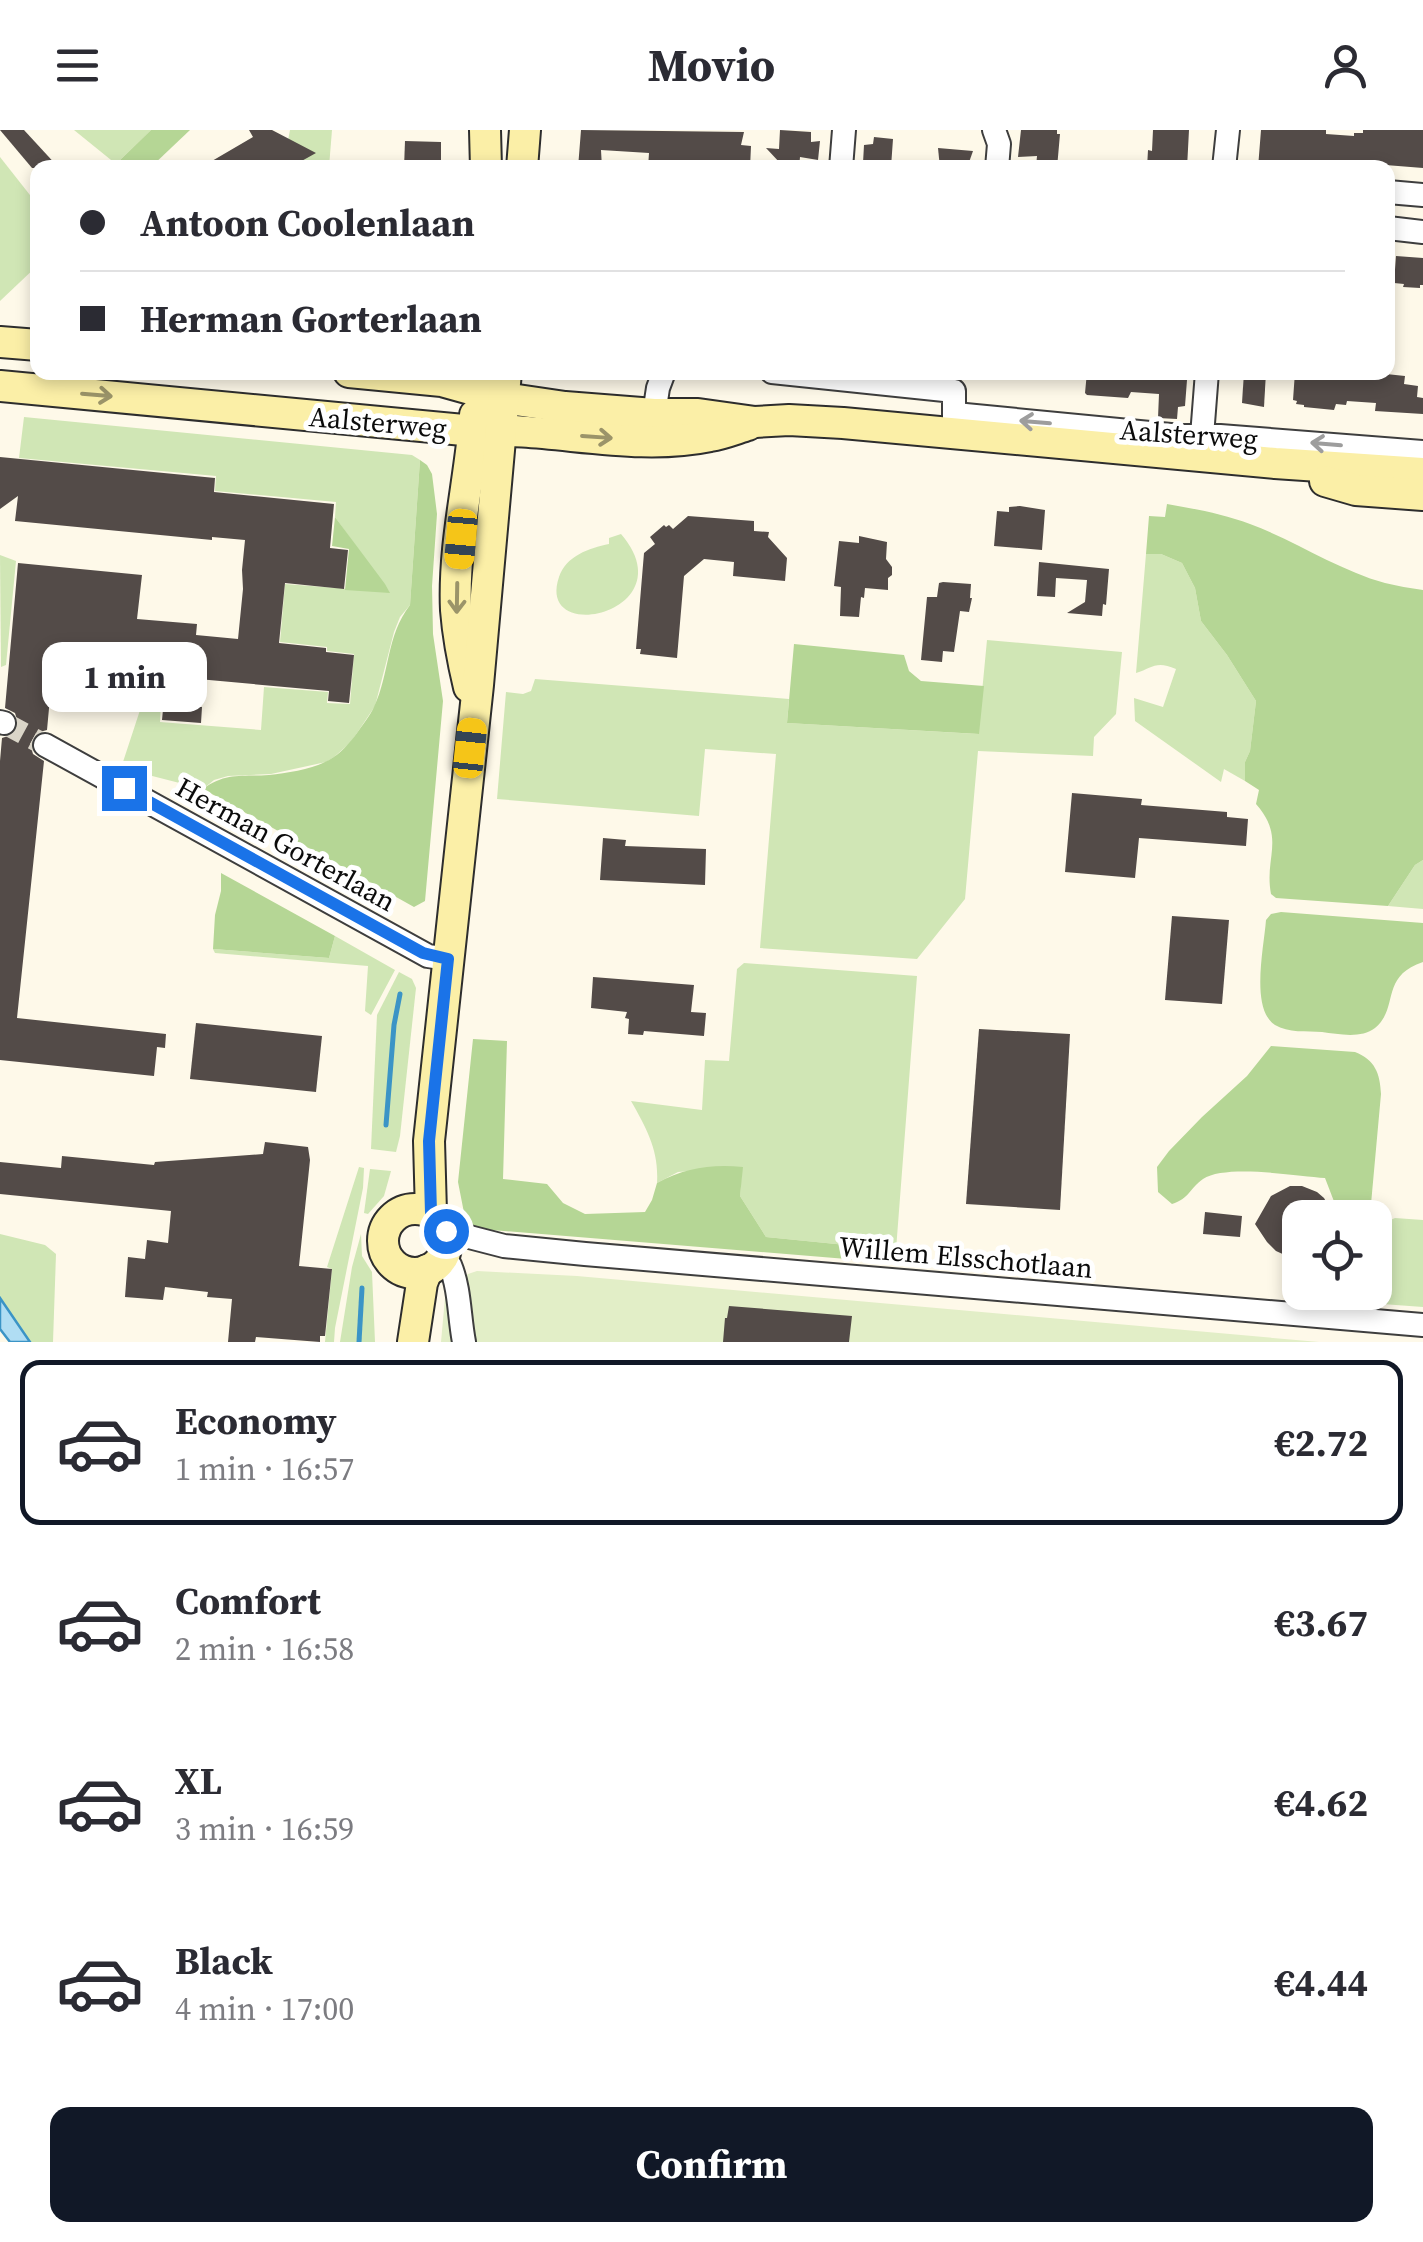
<!DOCTYPE html>
<meta charset="utf-8">
<style>
:root{--surface:#fff;--page:#f7f7f7;--text:#2b2b33;--muted:#7c7c81;--line:#e1e1e2;--accent:#111827}
body{margin:0;font-family:"Source Serif 4",serif;background:var(--page);color:var(--text);height:100vh;display:flex;flex-direction:column;font-size:38px;white-space:nowrap}
*{box-sizing:border-box;margin:0}
p{font-size:32px;color:var(--muted)}
.icon{flex:none;width:55px;height:55px;fill:none;stroke:currentColor;stroke-width:2;stroke-linecap:round;stroke-linejoin:round}
.map{position:relative;height:1212px;overflow:hidden}
.panel{display:flex;flex-direction:column;background:var(--surface);flex:1}
.panel>*{flex:none}
.banner{position:absolute;left:30px;top:30px;width:1365px;height:220px;border-radius:20px;box-shadow:0 5px 15px #0003;display:grid;align-content:center;height:220px;padding:0 50px;background:var(--surface)}
.tools{position:absolute;left:1282px;top:1070px;display:grid;gap:20px}
.tools a{display:grid;place-items:center;width:110px;height:110px;border-radius:20px;background:var(--surface);box-shadow:0 5px 15px #0003;font-size:50px}
.end{position:absolute;width:45px;height:45px;margin:-22px;border:12px solid #1a73e8;background:#fff;box-shadow:0 0 0 5px #fff}
.from{border-radius:50%}
.bubble{position:absolute;height:70px;border-radius:20px;background:var(--surface);box-shadow:0 5px 15px #0003;font-size:32px;font-weight:700;line-height:70px;text-align:center}
.car{position:absolute;width:30px;height:60px;margin:-30px -15px;border-radius:12px;box-shadow:0 0 8px 2px #0007;background:linear-gradient(#f5c518 24%,#345 0 40%,#f5c518 0 76%,#345 0 86%,#f5c518 0)}
.banner b{display:flex;align-items:center;gap:35px;height:95px;font-size:38px}
.banner b+b{border-top:2px solid var(--line)}
.banner i{width:25px;height:25px;background:var(--text)}
ul{padding:18px 0 0;list-style:none}
li{display:flex;align-items:center;gap:30px;height:165px;margin:0 20px 15px;padding:0 30px;border:5px solid transparent;border-radius:20px}
li div{flex:1}
li b{display:block;font-size:38px}
li em{font-style:normal;font-weight:700}
li.active{border-color:var(--accent)}
li>.icon{width:90px;height:90px;stroke-width:1.5}
.cta{display:flex;gap:20px;margin-top:auto;padding:20px 50px}
.cta a{flex:1;height:115px;border-radius:20px;background:var(--accent);color:#fff;font-size:40px;font-weight:700;line-height:115px;text-align:center}
header{display:flex;justify-content:space-between;align-items:center;height:130px;padding:0 50px;background:var(--surface);font-size:45px;font-weight:700}
.map>svg:first-child{display:block}
.green{fill:#d0e6b5}
.forest{fill:#b5d695}
.pitch{fill:#e2eec7}
.water{fill:#b0ddf3;stroke:#3b94c6;stroke-width:2.5}
.lines{fill:none;stroke-linecap:round;stroke-linejoin:round}
.stream{stroke:#3b94c6;stroke-width:5}
.building{fill:#534b48}
.street-tunnel{stroke:#dad5c8;stroke-width:22;stroke-dasharray:22 11;stroke-linecap:butt}
.street-casing{stroke:#3e3e3e;stroke-width:26}
.secondary-casing{stroke:#2d2d2d;stroke-width:34}
.street{stroke:#fff;stroke-width:22}
.secondary{stroke:#fbefa7;stroke-width:30}
.oneway{stroke:#9b9469}
.oneway2{stroke:#9d9d9d}
.route{stroke:#1a73e8;stroke-width:12}
.labels{text-anchor:middle;dominant-baseline:central;stroke-width:10;stroke-linejoin:round;paint-order:stroke}
.street-label{font-size:28px;fill:#0b0b0b;stroke:#fff}
</style>
<header><svg class="icon" aria-label="menu" viewBox="0 0 24 24"><path d="M4 6h16M4 12h16M4 18h16"/></svg>Movio<svg class="icon" aria-label="person" viewBox="0 0 24 24"><circle cx="12" cy="8" r="4"/><path d="M4 21q1-7 8-7t8 7"/></svg></header>
<div class="map">
<svg width="1423" height="1212" viewBox="0 0 1423 1212">
<rect width="100%" height="100%" fill="#fef9e9"/>
<!-- green -->
<g class="green">
<path d="M74 0H151L116 34Z"/>
<path d="M290 0H332L329 37H283Z"/>
<path d="M0 27 37 74 38 135 0 171Z"/>
<path d="M24 287 412 325 420 330 410 475 400 487 394 502 375 576 351 612 334 627 326 632 271 644 228 646 214 650 203 659 121 638 143 571 161 572 160 592 261 600 264 557 328 562 327 573 350 574 354 524 327 521V517L280 512 285 454 389 462 335 387 336 372 215 361 216 346 19 328Z"/>
<path d="M621 404C688 482 535 517 559 447 566 426 589 418 609 414V408Z"/>
<path d="M1146 424H1161L1182 433 1195 458 1201 491 1227 525 1256 571 1250 621 1245 632V651L1224 639 1221 652 1135 591 1134 568 1163 577 1176 539C1156 530 1152 538 1136 543Z"/>
<path d="M0 425 16 431 6 535 1 537Z"/>
<path d="M987 510 1122 522 1116 584 1094 607 1093 626 978 621 965 769 917 829 760 818 776 624 705 619 699 686 497 669 506 562 523 564 531 561 535 549 789 569 787 593 978 604Z"/>
<path d="M1423 730V779L1388 776 1415 735Z"/>
<path d="M335 806 395 840 371 885 365 881 368 836 215 823 213 819 329 828Z"/>
<path d="M744 833 917 846 896 1120 766 1107 740 1066 742 1037 678 1042 657 1053C659 1021 647 999 631 971L702 980 705 930 729 931 737 839Z"/>
<path d="M399 842 412 849 416 858 400 1006 396 1022 371 1019 377 885Z"/>
<path d="M359 1037 364 1038 363 1058 335 1198 334 1212H325L332 1139 327 1137Z"/>
<path d="M370 1039 391 1041 384 1066 368 1084 364 1083Z"/>
<path d="M1395 1088 1423 1090V1177L1355 1172 1356 1163 1375 1162V1125C1384 1110 1375 1096 1395 1088Z"/>
<path d="M0 1104 45 1115 56 1124 53 1212H30L0 1168Z"/>
<path d="M361 1104 362 1126 372 1142 375 1212H340L352 1137Z"/>
</g>
<!-- forest -->
<g class="forest">
<path d="M151 0H190L151 37H119L116 34Z"/>
<path d="M420 330 427 335 432 344 437 384 432 456 433 504 443 571 425 771 414 777 203 659C226 642 242 647 269 645 288 643 313 639 329 630 340 624 350 613 357 603 363 594 370 586 374 577 390 543 386 506 410 475Z"/>
<path d="M1167 374C1196 379 1223 384 1250 394 1296 411 1338 440 1385 453 1397 456 1410 458 1423 460V730L1415 735 1388 776 1276 768 1271 764C1264 727 1286 708 1256 674L1259 660 1245 651V632L1250 621 1256 571 1227 525 1201 491 1195 458 1182 433 1161 424H1146L1149 386 1165 387Z"/>
<path d="M335 387 385 454 390 463 345 460 349 419 332 416Z"/>
<path d="M794 514 904 525 909 541 921 551 984 556 979 604 787 593Z"/>
<path d="M221 743 335 806 329 828 213 819 215 785 221 761Z"/>
<path d="M1281 782 1423 793V832C1379 847 1400 877 1375 898 1361 909 1338 904 1322 902 1307 901 1288 903 1275 895 1250 879 1264 817 1266 790L1271 784Z"/>
<path d="M473 909 507 911 503 1049 547 1054 563 1073 585 1084 645 1082 652 1070 657 1053C685 1038 711 1034 743 1037L740 1066 766 1107 896 1120 895 1133 467 1098 458 1052Z"/>
<path d="M1271 916 1355 922C1375 930 1380 943 1381 964L1371 1074 1345 1087H1340L1325 1048C1296 1046 1226 1034 1203 1049 1190 1058 1189 1069 1172 1074L1158 1062 1157 1037 1169 1021 1202 987 1247 946Z"/>
</g>
<!-- pitch -->
<path class="pitch" d="M477 1141 577 1146 1319 1212H441L445 1168 468 1144Z"/>
<!-- water -->
<path class="water" d="M0 1168 30 1212H10L0 1199Z"/>
<g class="lines">
<!-- stream -->
<g class="stream">
<path d="M386 995 394 895 400 864"/>
<path d="M359 1212 362 1158"/>
</g>
</g>
<!-- building -->
<g class="building">
<path d="M0 0H24L59 38H32Z"/>
<path d="M249 0H272L316 23 289 38H200L253 7Z"/>
<path d="M581 0 744 2 741 15 751 16 750 38 666 32 665 38H648L649 23 601 20 602 38H578Z"/>
<path d="M780 0 811 2V12L820 11 818 30 800 27 799 38H781V34L766 18 779 19Z"/>
<path d="M1021 0H1057V4H1060L1057 38 1036 37 1037 26 1018 27Z"/>
<path d="M1153 0H1189L1187 38H1147L1148 20 1152 21Z"/>
<path d="M1261 0H1326V4L1354 6V3H1363V0H1423V38L1323 30 1322 38H1258Z"/>
<path d="M874 7 893 9 891 37 863 33 864 15 873 14Z"/>
<path d="M405 11 441 12V38H404Z"/>
<path d="M938 18 973 21 967 38H940Z"/>
<path d="M1396 126 1423 128V155H1420V158L1403 157 1404 154 1394 153Z"/>
<path d="M1087 242H1132V245L1187 250 1185 276 1178 277 1177 289 1158 288 1159 264 1131 262 1128 268 1087 265 1085 263Z"/>
<path d="M1244 242H1266L1264 277 1242 273Z"/>
<path d="M1295 242H1367L1405 246 1404 254 1418 256 1417 267 1423 268V284L1375 281 1376 273 1347 271 1346 275 1336 274 1334 280 1304 277V275L1296 274 1297 271 1293 270Z"/>
<path d="M0 327 215 348 214 362 334 374 330 418 348 420 344 459 285 453 279 513 326 518V522L354 525 349 573 328 571 329 561 187 548 186 576 202 577 201 593 162 590 166 548H159L160 541 156 540 157 534 54 524 47 600 36 603 30 614 33 624 44 631 17 888 166 904 165 918 157 917 154 946 0 930V631L2 608 14 604 19 596 15 583 5 578 18 433 142 445 137 489 197 494 196 505 238 509 243 459 242 440 245 410 212 407V410L15 391 18 366 0 379Z"/>
<path d="M1020 376 1045 380 1042 420 994 416 997 381 1009 382V377Z"/>
<path d="M688 386 754 391V401L769 402 768 407 787 428 785 451 733 446 734 432 704 429 684 446 677 528 640 524 641 519H636L644 423 655 414 650 407 664 395 666 397 669 395 673 399Z"/>
<path d="M859 406 887 412 886 429 892 437V445L888 448V460L865 458 864 468 861 467 859 487 840 486 841 457 834 456 839 411 859 413Z"/>
<path d="M1039 432 1109 439 1106 475 1103 474 1102 486 1067 483 1085 472 1087 450 1056 448 1055 467 1037 466Z"/>
<path d="M943 452 971 454 970 468H972L969 482 960 481 954 522 943 521 942 532 921 530 927 467H937L939 453Z"/>
<path d="M1072 663 1142 669 1141 675 1227 682V687L1248 689 1246 716 1139 708 1135 748 1065 742Z"/>
<path d="M603 708 626 710 625 716 706 719 705 755 600 750Z"/>
<path d="M1172 786 1229 790 1222 874 1165 870Z"/>
<path d="M593 847 694 855 691 882 706 883 704 906 644 901 643 905 628 904 629 889 625 888 627 882 591 878Z"/>
<path d="M196 893 322 906 316 962 190 949Z"/>
<path d="M979 899 1070 904 1060 1080 966 1074Z"/>
<path d="M265 1012 308 1017 310 1030 299 1136 332 1139 325 1206H320V1212L256 1207 255 1212H228L232 1169 207 1167 208 1162 165 1157 163 1170 125 1167 128 1127 145 1129 147 1110 168 1113 171 1081 0 1064V1032L61 1038 62 1026 154 1035 155 1032 263 1024Z"/>
<path d="M1290 1056H1302L1317 1062 1324 1068 1335 1088H1300V1128L1287 1126 1276 1121 1267 1112 1255 1094 1271 1066Z"/>
<path d="M1205 1082 1242 1086 1240 1107 1203 1104Z"/>
<path d="M729 1176 852 1186 849 1212H723L725 1188H727Z"/>
</g>
<g class="lines">
<!-- street-tunnel -->
<path class="street-tunnel" d="M4 593 45 615"/>
<!-- street casing -->
<g class="street-casing">
<g id="street">
<path d="M994 0 999 14 997 38"/>
<path d="M841 38 844 0"/>
<path d="M1224 38 1228 0"/>
<path d="M1388 62 1423 65"/>
<path d="M1388 98 1423 102"/>
<path d="M772 242 954 261V299"/>
<path d="M654 284 658 258 664 242"/>
<path d="M955 284 1181 306H1220L1423 322"/>
<path d="M1202 306 1207 242"/>
<path d="M0 592 4 593"/>
<path d="M45 615 428 826 448 829"/>
<path d="M446 1101 504 1116 585 1124 1423 1195"/>
<path d="M450 1135C460 1159 459 1186 464 1212"/>
</g>
</g>
<!-- secondary casing -->
<g class="secondary-casing">
<g id="secondary">
<path d="M485 0 486 38"/>
<path d="M522 38 525 0"/>
<path d="M0 212 38 215"/>
<path d="M349 242 442 251 503 268 565 277 654 284H698L755 292 789 290 843 293 1275 333 1423 343"/>
<path d="M0 256 474 301C552 297 633 322 710 306 723 304 735 299 748 295"/>
<path d="M1325 351 1356 360 1423 365"/>
<path d="M469 557C463 532 458 506 456 480 453 415 470 350 475 285"/>
<circle cx="415" cy="1111" r="32"/>
<path d="M431 1083 429 1011 478 555 506 242"/>
<path d="M413 1212 422 1153 427 1140"/>
</g>
</g>
<!-- street -->
<use href="#street" class="street"/>
<!-- secondary -->
<use href="#secondary" class="secondary"/>
</g>
<!-- one-way arrows -->
<defs><path id="oneway-shaft" d="M-6 0H5M1.5-3L5.5 0L1.5 3" fill="none" stroke-width="1.6" stroke-linecap="round" stroke-linejoin="round" transform="scale(2.5)"/></defs>
<g class="oneway">
<use href="#oneway-shaft" transform="translate(97 265) rotate(5)"/>
<use href="#oneway-shaft" transform="translate(597 307) rotate(4)"/>
<use href="#oneway-shaft" transform="translate(457 468) rotate(91)"/>
</g>
<g class="oneway2">
<use href="#oneway-shaft" transform="translate(1035 292) rotate(-175)"/>
<use href="#oneway-shaft" transform="translate(1326 314) rotate(-175)"/>
</g>
<g class="lines">
<!-- route -->
<path class="route" d="M124 658 423 823 448 829 429 1011 431 1083 438 1088 446 1101"/>
</g>
<g class="labels">
<!-- street labels -->
<g class="street-label">
<text transform="translate(378 292) rotate(5)">Aalsterweg</text>
<text transform="translate(1189 304) rotate(4)">Aalsterweg</text>
<text transform="translate(286 714) rotate(29)">Herman Gorterlaan</text>
<text transform="translate(966 1127) rotate(5)">Willem Elsschotlaan</text>
</g>
</g>
</svg>
<div class="tools">
<a><svg class="icon" aria-label="locate" viewBox="0 0 24 24"><circle cx="12" cy="12" r="6"/><path d="M12 2v4M12 18v4M2 12h4M18 12h4"/></svg></a>
</div>
<i class="end from" style="left:446px;top:1101px"></i>
<i class="end" style="left:124px;top:658px"></i>
<div class="bubble" style="left:42px;top:512px;width:165px">1 min</div>
<i class="car" style="left:461px;top:409px;rotate:185deg"></i>
<i class="car" style="left:470px;top:618px;rotate:6deg"></i>
<div class="banner">
<b><i class="from"></i>Antoon Coolenlaan</b>
<b><i></i>Herman Gorterlaan</b>
</div>
</div>
<section class="panel">
<ul>
<li class="active"><svg class="icon" aria-label="car" viewBox="0 0 24 24"><path d="M5 17H2v-5l4-1 3-4h7l3 4 3 1v5h-3M9 17h6M6 11h13"/><circle cx="7" cy="17" r="2"/><circle cx="17" cy="17" r="2"/></svg><div><b>Economy</b><p>1 min · 16:57</p></div><em>€2.72</em></li>
<li><svg class="icon" aria-label="car" viewBox="0 0 24 24"><path d="M5 17H2v-5l4-1 3-4h7l3 4 3 1v5h-3M9 17h6M6 11h13"/><circle cx="7" cy="17" r="2"/><circle cx="17" cy="17" r="2"/></svg><div><b>Comfort</b><p>2 min · 16:58</p></div><em>€3.67</em></li>
<li><svg class="icon" aria-label="car" viewBox="0 0 24 24"><path d="M5 17H2v-5l4-1 3-4h7l3 4 3 1v5h-3M9 17h6M6 11h13"/><circle cx="7" cy="17" r="2"/><circle cx="17" cy="17" r="2"/></svg><div><b>XL</b><p>3 min · 16:59</p></div><em>€4.62</em></li>
<li><svg class="icon" aria-label="car" viewBox="0 0 24 24"><path d="M5 17H2v-5l4-1 3-4h7l3 4 3 1v5h-3M9 17h6M6 11h13"/><circle cx="7" cy="17" r="2"/><circle cx="17" cy="17" r="2"/></svg><div><b>Black</b><p>4 min · 17:00</p></div><em>€4.44</em></li>
</ul>
<div class="cta"><a>Confirm</a></div>
</section>
